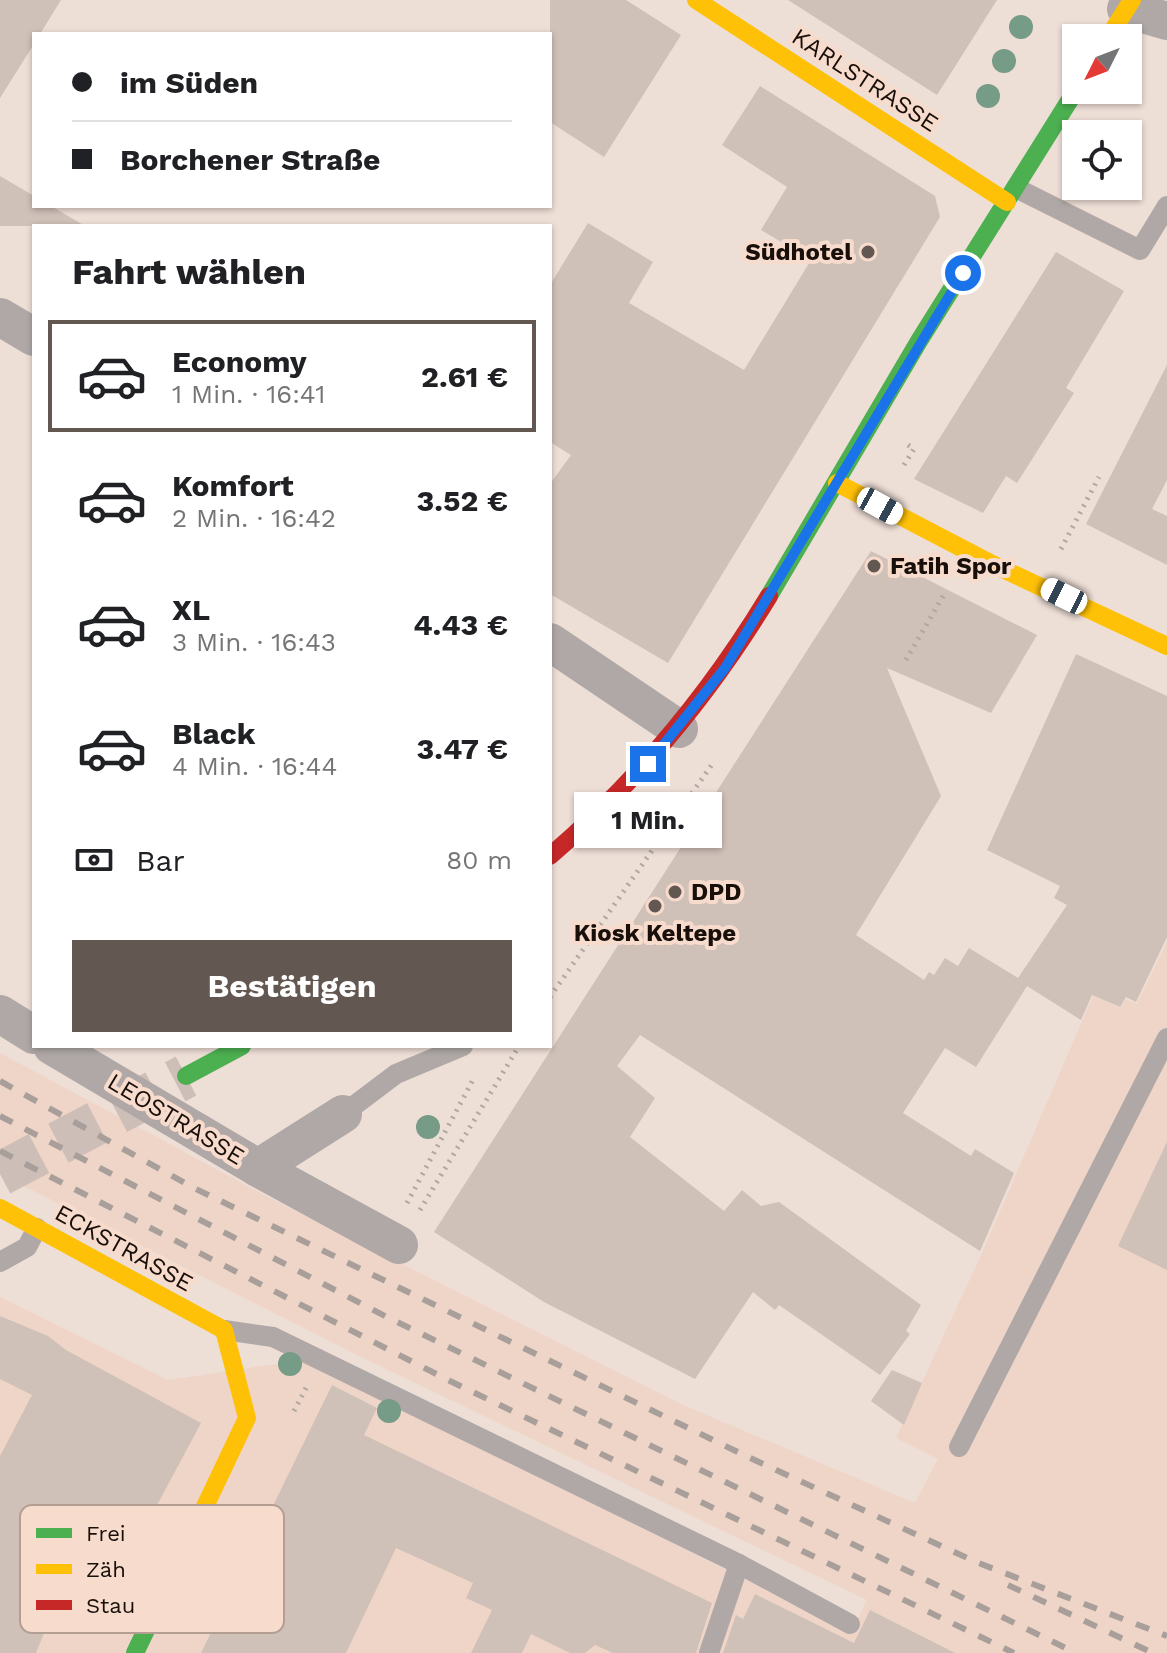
<!DOCTYPE html>
<html lang="de">
<meta charset="utf-8">
<style>
:root{--surface:#fff;--page:#f6f6f6;--text:#202124;--muted:#757577;--line:#e0e0e0;--accent:#635751}
body{margin:0;font-family:"Work Sans",sans-serif;background:var(--page);color:var(--text);height:100vh;display:flex;flex-direction:column;font-size:30px;white-space:nowrap}
*{box-sizing:border-box;margin:0}
p{font-size:26px;color:var(--muted)}
.icon{flex:none;width:44px;height:44px;fill:none;stroke:currentColor;stroke-width:2;stroke-linecap:round;stroke-linejoin:round}
.map{position:relative;flex:1;overflow:hidden}
.sheet{position:absolute;left:32px;top:224px;width:520px;height:824px;display:flex;flex-direction:column;background:var(--surface);border-radius:0px;box-shadow:0 2px 6px #0004}
.sheet>*{flex:none}
.guide{position:absolute;left:32px;top:32px;width:520px;height:176px;border-radius:0px;box-shadow:0 2px 6px #0004;display:grid;align-content:center;height:176px;padding:0 40px;background:var(--surface)}
.needle{width:52px;rotate:228deg}
.tools{position:absolute;left:1062px;top:24px;display:grid;gap:16px}
.tools a{display:grid;place-items:center;width:80px;height:80px;border-radius:0px;background:var(--surface);box-shadow:0 2px 6px #0004;font-size:40px}
.end{position:absolute;width:36px;height:36px;margin:-18px;border:10px solid #1a73e8;background:#fff;box-shadow:0 0 0 4px #fff}
.from{border-radius:50%}
.bubble{position:absolute;height:56px;border-radius:0px;background:var(--surface);box-shadow:0 2px 6px #0004;font-size:26px;font-weight:700;line-height:56px;text-align:center}
.car{position:absolute;width:24px;height:48px;margin:-24px -12px;border-radius:10px;box-shadow:0 0 6px 2px #0007;background:linear-gradient(#fff 24%,#345 0 40%,#fff 0 76%,#345 0 86%,#fff 0)}
.guide b{display:flex;align-items:center;gap:28px;height:76px;font-size:30px}
.guide b+b{border-top:2px solid var(--line)}
.guide i{width:20px;height:20px;background:var(--text)}
ul{padding:0;list-style:none}
li{display:flex;align-items:center;gap:24px;height:112px;margin:0 16px 12px;padding:0 24px;border:4px solid transparent;border-radius:0px}
li div{flex:1}
li b{display:block;font-size:30px}
li em{font-style:normal;font-weight:700}
li.active{border-color:var(--accent)}
li>.icon{width:72px;height:72px;stroke-width:1.5}
h2{padding:0 40px;font-size:36px;line-height:96px}
.pay{display:flex;align-items:center;gap:20px;height:88px;padding:0 40px;font-size:30px}
.pay p{margin-inline-start:auto}
.action{display:flex;gap:16px;margin-top:auto;padding:16px 40px}
.action a{flex:1;height:92px;border-radius:0px;background:var(--accent);color:#fff;font-size:32px;font-weight:700;line-height:92px;text-align:center}
.map>svg:first-child{display:block}
.built{fill:#efd5c7}
.building{fill:#cfc0b8}
.lines{fill:none;stroke-linecap:round;stroke-linejoin:round}
.secondary-tunnel{stroke:#cdbfb7;stroke-width:44;stroke-dasharray:44 22;stroke-linecap:butt}
.path{stroke:#b0a7a3;stroke-width:5;stroke-dasharray:2 6;stroke-linecap:butt}
.lane{stroke:#afa8a6;stroke-width:20}
.street{stroke:#afa8a6;stroke-width:38}
.fast{stroke:#4caf50;stroke-width:18}
.slow{stroke:#ffc107;stroke-width:18}
.jam{stroke:#c62828;stroke-width:18}
.rail{stroke:#a89f9b;stroke-width:6;stroke-dasharray:14 14;stroke-linecap:butt}
.tree{fill:#769b87}
.route{stroke:#1a73e8;stroke-width:10}
.poi-dot{fill:#635751;stroke:#f7dbcc;stroke-width:3}
.labels{text-anchor:middle;dominant-baseline:central;stroke-width:8;stroke-linejoin:round;paint-order:stroke}
.street-label{font-size:24px;fill:#180f0a;stroke:#f7dbcc}
.poi-label{font-size:24px;font-weight:bold;fill:#180f0a;stroke:#f7dbcc;text-anchor:start}
.key{fill:#f7dbcc;stroke:#b49e92;stroke-width:2}
.key-label{font-size:22px;fill:#180f0a}
</style>
<div class="map">
<svg width="1167" height="1653" viewBox="0 0 1167 1653">
<rect width="100%" height="100%" fill="#edded6"/>
<!-- built -->
<path class="built" d="M1167 942V1653H0V1297L168 1380 304 1360 852 1632 867 1600 357 1355 0 1174V1053L270 1198 683 1405 915 1503 938 1459 896 1438 982 1253 1093 996 1120 1008 1126 999 1137 1004Z"/>
<!-- building -->
<g class="building">
<path d="M0 0H61L40 34H34V44L0 98Z"/>
<path d="M550 0H626L681 35 604 157 550 122Z"/>
<path d="M788 0H997L937 95Z"/>
<path d="M760 86 935 196 940 217 668 663 550 594V484L571 455 550 442V285L588 223 653 262 629 303 744 370 811 260 761 230 787 187 722 145Z"/>
<path d="M0 176 34 196V206H51L85 226H0Z"/>
<path d="M1056 252 1124 291 1066 388 1074 393 1017 483 1006 476 983 513 914 479Z"/>
<path d="M1167 365V480L1152 509 1167 516V565L1086 524Z"/>
<path d="M871 551 1037 635 991 713 887 668 941 796 856 935 924 980 929 972 934 975 945 958 958 966 969 948 1018 978 1067 905 1054 898 1060 886 987 850 1076 654 1167 696V937L1136 1002 1126 997 1120 1007 1092 995 1081 1020 1027 986 976 1067 945 1048 903 1113 971 1156 975 1149 1014 1173 980 1251 640 1035 617 1066 655 1098 630 1137 724 1211 742 1190 761 1206 779 1202 921 1305 906 1331 910 1334 880 1375 779 1305 775 1310 753 1292 695 1379 544 1302 434 1232Z"/>
<path d="M1167 1142V1270L1118 1246Z"/>
<path d="M0 1316 48 1336 66 1350 201 1423 126 1563 82 1539 36 1653H0V1456L32 1395 0 1379Z"/>
<path d="M892 1370 922 1383 904 1425 871 1401Z"/>
<path d="M332 1385 377 1408 364 1435 712 1603 696 1653H613L595 1645 585 1653H570L531 1634 522 1653H471L492 1610 466 1598 473 1583 396 1548 346 1653H201Z"/>
<path d="M755 1594 854 1643 870 1610 955 1653H723L736 1615 743 1619Z"/>
</g>
<g class="lines">
<!-- secondary-tunnel -->
<path class="secondary-tunnel" d="M0 1174 186 1076"/>
<!-- path -->
<g class="path">
<path d="M904 465 914 449 908 445"/>
<path d="M1061 549 1099 477"/>
<path d="M906 660 946 591"/>
<path d="M550 997 713 763"/>
<path d="M407 1203 474 1078"/>
<path d="M420 1210 519 1046"/>
<path d="M294 1411 306 1388"/>
</g>
<!-- lane -->
<g class="lane">
<path d="M1016 188 1140 250 1167 206"/>
<path d="M343 1114 396 1074 463 1046"/>
<path d="M0 1262 27 1247 37 1228"/>
<path d="M224 1330 273 1337 739 1564 709 1653"/>
<path d="M959 1447 1167 1038"/>
<path d="M739 1564 850 1624"/>
</g>
<!-- street -->
<g class="street">
<path d="M1126 9 1167 21"/>
<path d="M0 317 34 337"/>
<path d="M550 642 679 729"/>
<path d="M0 1014 34 1035"/>
<path d="M52 1046 258 1168 343 1114"/>
<path d="M258 1168 399 1245"/>
</g>
<!-- fast -->
<g class="fast">
<path d="M769 596 919 341 1076 90"/>
<path d="M186 1076 242 1046"/>
<path d="M135 1653 181 1557"/>
</g>
<!-- slow -->
<g class="slow">
<path d="M696 0 1007 202"/>
<path d="M1108 38 1132 0"/>
<path d="M837 483 992 564 1167 646"/>
<path d="M0 1208 224 1330 247 1418 181 1557"/>
</g>
<!-- jam -->
<path class="jam" d="M550 856C638 781 709 695 769 596"/>
<!-- rail -->
<g class="rail">
<path d="M0 1081 196 1189 748 1457 976 1562 1167 1636"/>
<path d="M0 1116 387 1317 1076 1653"/>
<path d="M0 1151 450 1381 1014 1653"/>
<path d="M1008 1585 1153 1653"/>
</g>
</g>
<!-- trees -->
<g class="tree">
<circle cx="1021" cy="27" r="12"/>
<circle cx="1004" cy="61" r="12"/>
<circle cx="988" cy="96" r="12"/>
<circle cx="428" cy="1127" r="12"/>
<circle cx="290" cy="1364" r="12"/>
<circle cx="389" cy="1411" r="12"/>
</g>
<g class="lines">
<!-- route -->
<path class="route" d="M648 764 725 668 963 273"/>
</g>
<!-- markers -->
<g class="poi-dot">
<circle cx="868" cy="252" r="8"/>
<circle cx="874" cy="566" r="8"/>
<circle cx="675" cy="892" r="8"/>
<circle cx="655" cy="906" r="8"/>
</g>
<g class="labels">
<!-- street labels -->
<g class="street-label">
<text transform="translate(865 80) rotate(33)">KARLSTRASSE</text>
<text transform="translate(176 1119) rotate(31)">LEOSTRASSE</text>
<text transform="translate(124 1248) rotate(29)">ECKSTRASSE</text>
</g>
<!-- poi labels -->
<g class="poi-label">
<text x="852" y="252" text-anchor="end">Südhotel</text>
<text x="890" y="566">Fatih Spor</text>
<text x="691" y="892">DPD</text>
<text x="655" y="933" text-anchor="middle">Kiosk Keltepe</text>
</g>
</g>
<!-- legend -->
<rect x="20" y="1505" width="264" height="128" rx="12" class="key"/>
<rect x="36" y="1528" width="36" height="10" fill="#4caf50"/>
<rect x="36" y="1564" width="36" height="10" fill="#ffc107"/>
<rect x="36" y="1600" width="36" height="10" fill="#c62828"/>
<g class="key-label">
<text x="86" y="1541">Frei</text>
<text x="86" y="1577">Zäh</text>
<text x="86" y="1613">Stau</text>
</g>
</svg>
<div class="tools">
<a><svg class="needle" viewBox="-14 -14 28 28"><path d="M0-13l5 13h-10z" fill="#e53935"/><path d="M0 13l5-13h-10z" fill="#757577"/></svg></a>
<a><svg class="icon" aria-label="locate" viewBox="0 0 24 24"><circle cx="12" cy="12" r="6"/><path d="M12 2v4M12 18v4M2 12h4M18 12h4"/></svg></a>
</div>
<i class="end from" style="left:963px;top:273px"></i>
<i class="end" style="left:648px;top:764px"></i>
<div class="bubble" style="left:574px;top:792px;width:148px">1 Min.</div>
<i class="car" style="left:880px;top:506px;rotate:119deg"></i>
<i class="car" style="left:1064px;top:596px;rotate:296deg"></i>
<div class="guide">
<b><i class="from"></i>im Süden</b>
<b><i></i>Borchener Straße</b>
</div>
<section class="sheet">
<h2>Fahrt wählen</h2>
<ul>
<li class="active"><svg class="icon" aria-label="car" viewBox="0 0 24 24"><path d="M5 17H2v-5l4-1 3-4h7l3 4 3 1v5h-3M9 17h6M6 11h13"/><circle cx="7" cy="17" r="2"/><circle cx="17" cy="17" r="2"/></svg><div><b>Economy</b><p>1 Min. · 16:41</p></div><em>2.61 €</em></li>
<li><svg class="icon" aria-label="car" viewBox="0 0 24 24"><path d="M5 17H2v-5l4-1 3-4h7l3 4 3 1v5h-3M9 17h6M6 11h13"/><circle cx="7" cy="17" r="2"/><circle cx="17" cy="17" r="2"/></svg><div><b>Komfort</b><p>2 Min. · 16:42</p></div><em>3.52 €</em></li>
<li><svg class="icon" aria-label="car" viewBox="0 0 24 24"><path d="M5 17H2v-5l4-1 3-4h7l3 4 3 1v5h-3M9 17h6M6 11h13"/><circle cx="7" cy="17" r="2"/><circle cx="17" cy="17" r="2"/></svg><div><b>XL</b><p>3 Min. · 16:43</p></div><em>4.43 €</em></li>
<li><svg class="icon" aria-label="car" viewBox="0 0 24 24"><path d="M5 17H2v-5l4-1 3-4h7l3 4 3 1v5h-3M9 17h6M6 11h13"/><circle cx="7" cy="17" r="2"/><circle cx="17" cy="17" r="2"/></svg><div><b>Black</b><p>4 Min. · 16:44</p></div><em>3.47 €</em></li>
</ul>
<div class="pay"><svg class="icon" aria-label="cash" viewBox="0 0 24 24"><path d="M3 7h18v10H3z"/><circle cx="12" cy="12" r="2"/></svg>Bar<p>80 m</p></div>
<div class="action"><a>Bestätigen</a></div>
</section>
</div>
